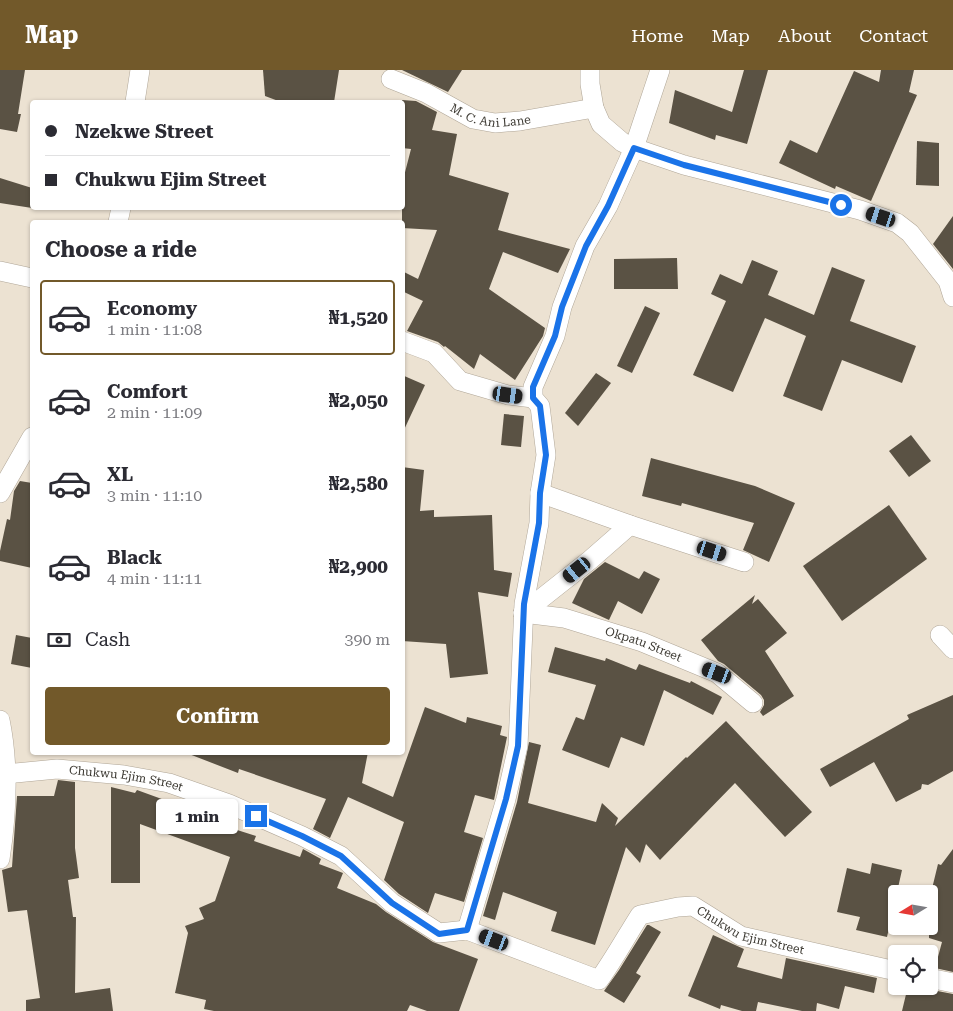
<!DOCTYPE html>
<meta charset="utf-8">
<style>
:root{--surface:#fff;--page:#f7f7f7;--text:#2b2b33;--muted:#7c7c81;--line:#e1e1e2;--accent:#72592a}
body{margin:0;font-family:"Roboto Serif",serif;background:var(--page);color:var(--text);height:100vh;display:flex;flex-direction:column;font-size:19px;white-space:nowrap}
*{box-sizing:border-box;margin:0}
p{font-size:16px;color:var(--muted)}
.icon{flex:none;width:28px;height:28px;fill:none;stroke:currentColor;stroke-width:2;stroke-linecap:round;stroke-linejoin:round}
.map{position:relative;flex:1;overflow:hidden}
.details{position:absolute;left:30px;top:150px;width:375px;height:535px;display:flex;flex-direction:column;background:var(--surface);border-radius:5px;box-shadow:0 1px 4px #0004}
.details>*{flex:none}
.banner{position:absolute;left:30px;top:30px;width:375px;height:110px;border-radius:5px;box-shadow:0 1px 4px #0004;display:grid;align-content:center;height:110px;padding:0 15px;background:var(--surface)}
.needle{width:32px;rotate:259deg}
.fabs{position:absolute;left:888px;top:815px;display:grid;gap:10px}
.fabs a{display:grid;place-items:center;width:50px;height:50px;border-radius:5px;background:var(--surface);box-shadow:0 1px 4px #0004;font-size:25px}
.end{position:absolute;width:22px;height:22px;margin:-11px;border:6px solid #1a73e8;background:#fff;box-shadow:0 0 0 2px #fff}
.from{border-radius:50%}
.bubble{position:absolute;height:35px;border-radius:5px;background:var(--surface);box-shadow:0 1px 4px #0004;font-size:16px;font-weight:700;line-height:35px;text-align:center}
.car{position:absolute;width:15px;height:30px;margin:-15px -8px;border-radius:6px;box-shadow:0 0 4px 1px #0007;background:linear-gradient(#222 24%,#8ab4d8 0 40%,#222 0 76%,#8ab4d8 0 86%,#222 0)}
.banner b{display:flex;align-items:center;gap:18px;height:48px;font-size:19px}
.banner b+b{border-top:1px solid var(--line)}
.banner i{width:12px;height:12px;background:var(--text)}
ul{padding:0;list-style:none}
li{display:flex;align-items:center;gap:15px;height:75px;margin:0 10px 8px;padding:0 5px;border:2px solid transparent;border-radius:5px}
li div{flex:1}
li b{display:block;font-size:19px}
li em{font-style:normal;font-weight:700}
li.on{border-color:var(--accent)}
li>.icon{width:45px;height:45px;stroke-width:1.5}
h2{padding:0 15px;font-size:22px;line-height:60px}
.pay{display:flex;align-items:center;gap:12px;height:55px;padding:0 15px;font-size:19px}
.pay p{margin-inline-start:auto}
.action{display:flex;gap:10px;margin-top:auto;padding:10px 15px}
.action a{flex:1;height:58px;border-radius:5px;background:var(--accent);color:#fff;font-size:20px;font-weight:700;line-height:58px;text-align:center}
header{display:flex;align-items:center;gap:30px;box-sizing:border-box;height:70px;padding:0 25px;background:var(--accent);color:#fff}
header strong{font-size:24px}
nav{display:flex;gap:28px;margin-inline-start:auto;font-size:18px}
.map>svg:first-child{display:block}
.building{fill:#5a5244}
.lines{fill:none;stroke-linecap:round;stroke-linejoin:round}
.minor-casing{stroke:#b0a697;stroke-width:20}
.minor{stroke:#fff;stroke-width:19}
.route{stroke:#1a73e8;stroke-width:6}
.labels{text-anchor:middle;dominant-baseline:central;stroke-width:5;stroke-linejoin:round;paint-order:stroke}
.street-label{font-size:12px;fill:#3d3a33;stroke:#f9efdf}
</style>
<header>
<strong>Map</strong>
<nav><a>Home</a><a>Map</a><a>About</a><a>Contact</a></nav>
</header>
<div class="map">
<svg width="953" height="941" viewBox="0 0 953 941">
<rect width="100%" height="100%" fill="#ece2d2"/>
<!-- building -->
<g class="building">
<path d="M0 0H25L18 44H21L17 62 0 59Z"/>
<path d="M263 0H339L334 32H281L265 26Z"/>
<path d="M402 0H462L448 22Z"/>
<path d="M744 0H768L747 74 716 65 715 70 669 53 675 20 732 42Z"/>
<path d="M881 0H914L909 22 917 25 871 131 836 116 835 119 779 93 790 70 817 83 854 1 879 12Z"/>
<path d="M402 30 416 31 437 42 432 60 457 64 449 105 509 123 498 160 570 179 558 203 503 182 489 219 545 258 543 266 515 310 480 284 474 299 445 276 444 277 438 272 407 261 423 231 402 221V201L418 209 437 160 402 158V114L411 79 402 78Z"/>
<path d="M917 71 939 73V116L916 115Z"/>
<path d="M0 108 32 118V138L0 133Z"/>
<path d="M953 146V199L933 174Z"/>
<path d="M677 188 678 219H614V189Z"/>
<path d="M752 190 778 201 768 225 814 245 832 197 865 210 850 251 916 276 902 313 842 290 822 341 783 326 806 266 765 248 733 322 693 305 726 231 711 224 720 204 742 214Z"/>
<path d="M645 236 660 243 632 303 617 296Z"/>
<path d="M596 303 611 313 578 356 565 343Z"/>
<path d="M402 305 425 315 402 364Z"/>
<path d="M504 344 524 346 521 377 501 375Z"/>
<path d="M911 365 931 391 909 407 889 381Z"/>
<path d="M651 388 755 416 795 433 769 492 743 480 754 453 682 433 681 436 642 426Z"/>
<path d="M402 397 424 400 420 441 434 440V447L492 445 494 500 512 503 508 527 478 522 488 604 450 608 446 574 402 571Z"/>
<path d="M20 411 32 413V498L0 491V481L7 449 10 450 14 421Z"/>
<path d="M889 435 927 489 842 551 803 496Z"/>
<path d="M605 492 639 509 644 501 660 509 642 544 618 531 609 550 572 533 584 509Z"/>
<path d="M755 525 752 534 758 529 787 563 765 581 794 626 763 646 760 642 764 635V630L761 625 724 594 718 591 701 570Z"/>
<path d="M16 565 32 568V598L11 594Z"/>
<path d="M555 577 605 591 606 588 636 600 639 594 690 613 691 611 722 627 713 645 664 620 644 676 621 667 609 698 562 680 576 647 584 650 596 615 548 602Z"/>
<path d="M953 625V701L928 715 922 714 921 719 896 732 874 692 830 717 820 699 909 649 907 645Z"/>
<path d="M425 637 466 653 467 647 502 656 500 665 507 667 494 730 475 725 464 762 483 768 464 832 435 823 428 843 399 824 384 810 404 752 348 727 330 768 313 759 326 729 239 699 238 703 189 684V682H368L362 713 393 727Z"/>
<path d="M726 651 812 742 785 767 735 713 660 790 646 774 640 793 626 777 595 875 551 861 557 842 503 822 495 850 483 846 517 732 529 672 541 675 528 733 596 752 602 733 618 748 615 756 686 687 687 688Z"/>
<path d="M58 710 75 712V778L79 808 68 810 73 847H76L75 923 110 918 113 941H26V930L40 928 27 840 8 842 2 800 12 797 17 726H54Z"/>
<path d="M111 717 135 723 137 720 236 756 234 759 256 766 254 771 300 787 303 779 321 789 319 794 343 803 337 818 376 834 386 842 433 872 478 889 459 941H427L410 935 407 941H214L204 939 206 930 175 923 188 863 185 856 204 849 199 838 215 831 230 787 140 754V813H111Z"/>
<path d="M953 779V902L935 898 942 872 929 868V831L938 794 941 795Z"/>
<path d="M872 793 902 800 887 867 856 860 860 847 837 842 847 798 870 804Z"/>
<path d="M647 855H649L661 862 636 903 641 906 624 933 604 921 619 900Z"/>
<path d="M713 865 744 879 737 897 782 909 786 888 877 908 874 923 845 916 839 939 817 933 816 941H802L758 932 756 941H742L721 935 720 939 688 926Z"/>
<path d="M908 916H921L927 919 953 924V941H902Z"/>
</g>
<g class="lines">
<!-- minor casing -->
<g class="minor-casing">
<g id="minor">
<path d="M590 0V14L594 38 601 54 622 72 634 78 684 95 860 140 897 153 910 163 948 211 953 227"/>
<path id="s1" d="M391 9 426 23 473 49 495 53 520 51 594 38"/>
<path d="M135 32 140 0"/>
<path d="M118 152 121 138"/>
<path d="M0 201 32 208"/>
<path d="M402 271 434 283 460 311 508 325 533 328"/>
<path d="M0 423 32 367"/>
<path d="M540 423 630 455 744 492"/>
<path id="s2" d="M523 543 564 548 642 572 717 603 753 633"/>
<path d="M523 543 590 490 630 455"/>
<path d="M940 565 953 579"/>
<path d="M0 650C9 694 7 744 0 789"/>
<path id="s3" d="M5 704 57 699 124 705 169 713 229 734 302 766 341 786 392 833 439 863 467 860 599 910C614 889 626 867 640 845L678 837 693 836 741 866 896 901"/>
<path d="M467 860 506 729 518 676 524 534 539 453 540 423 546 385 540 336 533 328V317L555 266 562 237 585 176 608 136 634 78 660 0"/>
<path d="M929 908 953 913"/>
</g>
</g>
<!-- minor -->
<use href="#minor" class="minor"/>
</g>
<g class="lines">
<!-- route -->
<path class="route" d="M256 746 302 766 341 786 392 833 439 864 467 860 506 729 518 676 524 534 539 453 540 423 546 385 540 336 533 328V317L555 266 562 237 586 176 608 136 634 78 684 95 841 135"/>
</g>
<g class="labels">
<!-- street labels -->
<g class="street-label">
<text stroke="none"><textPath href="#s1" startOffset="108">M. C. Ani Lane</textPath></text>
<text stroke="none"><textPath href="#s2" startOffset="125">Okpatu Street</textPath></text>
<text stroke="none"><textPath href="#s3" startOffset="122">Chukwu Ejim Street</textPath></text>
<text stroke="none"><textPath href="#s3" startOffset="841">Chukwu Ejim Street</textPath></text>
</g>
</g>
</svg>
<div class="fabs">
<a><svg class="needle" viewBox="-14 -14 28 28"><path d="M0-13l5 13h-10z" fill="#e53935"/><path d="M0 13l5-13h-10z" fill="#7c7c81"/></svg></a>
<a><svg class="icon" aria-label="locate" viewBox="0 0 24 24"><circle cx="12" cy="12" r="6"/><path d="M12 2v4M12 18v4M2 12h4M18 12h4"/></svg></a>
</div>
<i class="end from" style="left:841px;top:135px"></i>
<i class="end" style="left:256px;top:746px"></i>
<div class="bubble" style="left:156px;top:729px;width:82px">1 min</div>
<i class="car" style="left:881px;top:147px;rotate:288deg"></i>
<i class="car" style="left:508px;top:325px;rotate:98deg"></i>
<i class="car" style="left:712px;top:481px;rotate:108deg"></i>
<i class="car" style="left:577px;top:500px;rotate:231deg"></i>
<i class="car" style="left:717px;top:603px;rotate:291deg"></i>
<i class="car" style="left:494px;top:870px;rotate:291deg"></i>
<div class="banner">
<b><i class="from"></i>Nzekwe Street</b>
<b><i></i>Chukwu Ejim Street</b>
</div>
<section class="details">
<h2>Choose a ride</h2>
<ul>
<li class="on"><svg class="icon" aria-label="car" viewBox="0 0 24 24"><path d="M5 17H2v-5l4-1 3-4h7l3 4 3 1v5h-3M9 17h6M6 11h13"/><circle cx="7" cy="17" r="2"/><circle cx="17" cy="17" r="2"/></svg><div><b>Economy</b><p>1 min · 11:08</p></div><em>₦1,520</em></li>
<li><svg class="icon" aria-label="car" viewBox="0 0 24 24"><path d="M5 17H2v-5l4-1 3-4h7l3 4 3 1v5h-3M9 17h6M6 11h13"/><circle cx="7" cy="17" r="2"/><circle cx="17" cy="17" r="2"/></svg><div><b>Comfort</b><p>2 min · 11:09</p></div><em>₦2,050</em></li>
<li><svg class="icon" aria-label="car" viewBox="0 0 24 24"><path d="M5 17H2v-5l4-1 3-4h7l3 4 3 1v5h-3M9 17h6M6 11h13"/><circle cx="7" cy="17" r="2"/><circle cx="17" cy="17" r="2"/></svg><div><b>XL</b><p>3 min · 11:10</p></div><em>₦2,580</em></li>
<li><svg class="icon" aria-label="car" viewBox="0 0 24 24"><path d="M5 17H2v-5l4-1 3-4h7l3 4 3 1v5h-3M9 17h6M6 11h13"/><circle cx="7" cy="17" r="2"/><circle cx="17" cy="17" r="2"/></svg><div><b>Black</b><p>4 min · 11:11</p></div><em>₦2,900</em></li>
</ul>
<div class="pay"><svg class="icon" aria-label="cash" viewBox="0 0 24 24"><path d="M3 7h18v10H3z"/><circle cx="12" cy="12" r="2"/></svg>Cash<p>390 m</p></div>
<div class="action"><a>Confirm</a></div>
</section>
</div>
